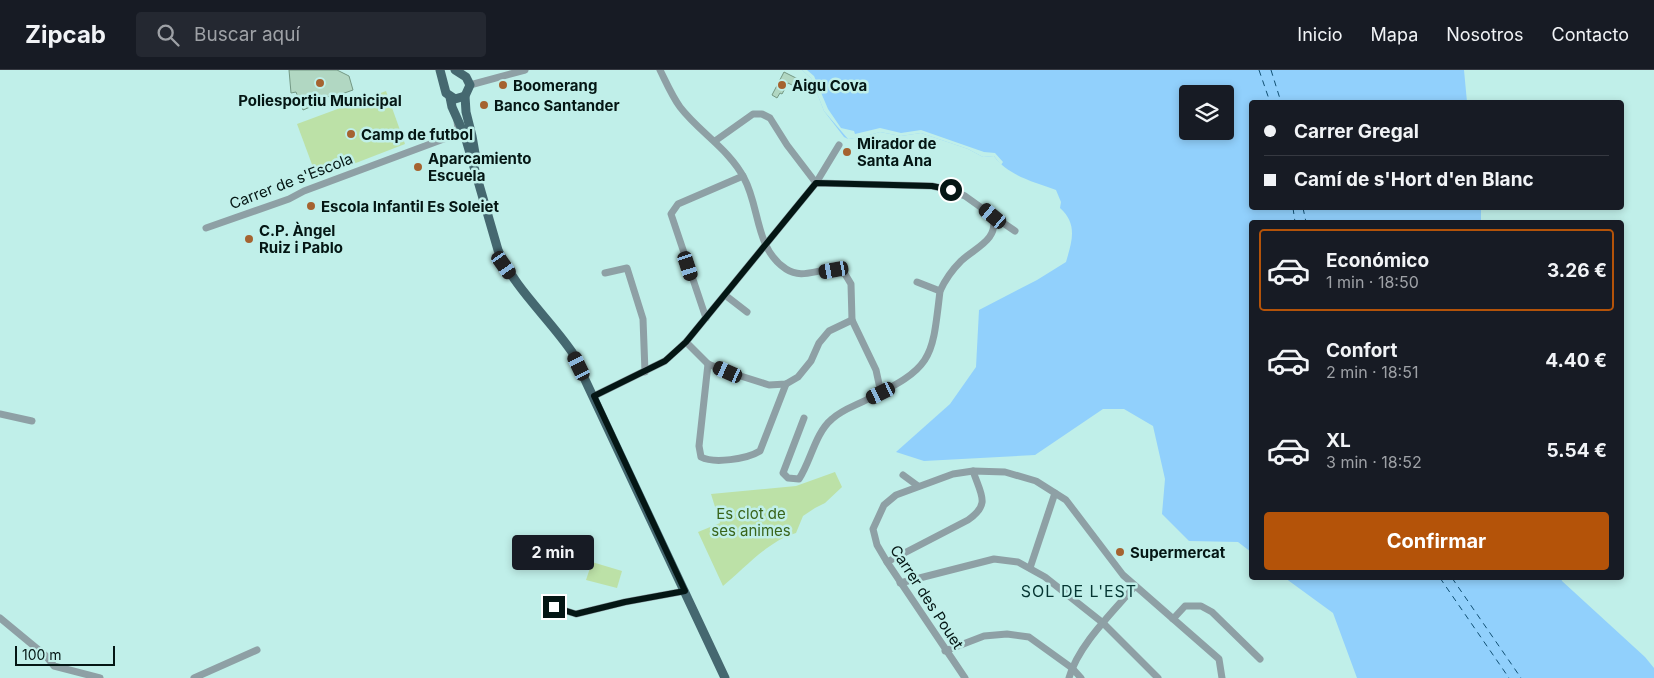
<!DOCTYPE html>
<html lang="es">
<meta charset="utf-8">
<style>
:root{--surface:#171b24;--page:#242831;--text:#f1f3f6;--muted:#9ea1a6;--line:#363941;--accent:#b45309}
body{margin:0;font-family:Inter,sans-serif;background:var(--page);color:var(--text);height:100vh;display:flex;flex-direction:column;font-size:19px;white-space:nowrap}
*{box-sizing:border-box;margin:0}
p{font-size:16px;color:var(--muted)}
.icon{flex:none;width:28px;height:28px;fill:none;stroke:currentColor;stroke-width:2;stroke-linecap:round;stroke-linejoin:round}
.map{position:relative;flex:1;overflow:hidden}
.details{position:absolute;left:1249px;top:150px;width:375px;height:360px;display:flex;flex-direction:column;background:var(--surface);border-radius:5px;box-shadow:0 2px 8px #0003}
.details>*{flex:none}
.top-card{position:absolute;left:1249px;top:30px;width:375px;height:110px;border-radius:5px;box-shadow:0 2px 8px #0003;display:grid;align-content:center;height:110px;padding:0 15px;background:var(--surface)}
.tools{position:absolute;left:1179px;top:15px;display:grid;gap:10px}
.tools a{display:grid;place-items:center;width:55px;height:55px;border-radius:5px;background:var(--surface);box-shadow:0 2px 8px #0003;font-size:25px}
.scale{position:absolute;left:15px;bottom:12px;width:100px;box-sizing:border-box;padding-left:5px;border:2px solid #041614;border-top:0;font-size:14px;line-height:18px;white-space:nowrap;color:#041614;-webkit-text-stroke:4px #c0efe9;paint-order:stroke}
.end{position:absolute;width:22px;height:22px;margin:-11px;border:6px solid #041614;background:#fff;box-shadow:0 0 0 2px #fff}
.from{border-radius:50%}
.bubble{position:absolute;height:35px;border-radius:5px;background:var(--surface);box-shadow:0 2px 8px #0003;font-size:16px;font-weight:700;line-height:35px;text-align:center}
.car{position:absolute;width:15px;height:30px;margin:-15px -8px;border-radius:6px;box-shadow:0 0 4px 1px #0007;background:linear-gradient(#222 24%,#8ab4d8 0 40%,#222 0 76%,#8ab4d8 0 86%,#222 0)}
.top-card b{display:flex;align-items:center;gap:18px;height:48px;font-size:19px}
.top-card b+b{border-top:1px solid var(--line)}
.top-card i{width:12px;height:12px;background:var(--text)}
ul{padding:9px 0 0;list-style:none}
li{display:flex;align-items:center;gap:15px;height:82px;margin:0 10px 8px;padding:0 5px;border:2px solid transparent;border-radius:5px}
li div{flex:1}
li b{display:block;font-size:19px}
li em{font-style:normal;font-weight:700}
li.current{border-color:var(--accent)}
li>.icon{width:45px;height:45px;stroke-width:1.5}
.button{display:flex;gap:10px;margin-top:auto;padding:10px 15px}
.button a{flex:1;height:58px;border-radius:5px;background:var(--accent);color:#fff;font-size:20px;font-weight:700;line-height:58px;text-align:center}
header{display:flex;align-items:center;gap:30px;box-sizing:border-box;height:70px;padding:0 25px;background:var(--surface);border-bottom:1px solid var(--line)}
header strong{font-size:24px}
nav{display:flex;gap:28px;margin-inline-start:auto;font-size:18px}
.search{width:350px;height:45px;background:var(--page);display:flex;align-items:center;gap:12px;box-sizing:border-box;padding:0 18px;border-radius:5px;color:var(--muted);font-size:19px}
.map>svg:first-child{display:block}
.green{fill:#bce1a7}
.water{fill:#91d0fc;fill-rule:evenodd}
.pier{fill:#c0efe9}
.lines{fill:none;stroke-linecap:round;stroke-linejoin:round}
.ferry{stroke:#115074;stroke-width:1;stroke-dasharray:6 5;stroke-linecap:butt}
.building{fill:#b1d7c2;stroke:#749884}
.minor{stroke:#8ea0a5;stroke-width:7}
.major{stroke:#456870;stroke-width:9}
.route{stroke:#041614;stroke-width:6}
.poi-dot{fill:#a56330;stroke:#c0efe9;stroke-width:2}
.labels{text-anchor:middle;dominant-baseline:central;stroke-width:5;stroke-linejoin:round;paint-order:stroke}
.poi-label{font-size:15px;font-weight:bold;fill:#041614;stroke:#c0efe9;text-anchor:start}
.street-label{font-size:15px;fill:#041614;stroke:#c0efe9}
.park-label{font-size:15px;fill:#39641b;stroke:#c0efe9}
.neighbourhood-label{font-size:16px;letter-spacing:1px;fill:#053532;stroke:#c0efe9}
</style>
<header>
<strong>Zipcab</strong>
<div class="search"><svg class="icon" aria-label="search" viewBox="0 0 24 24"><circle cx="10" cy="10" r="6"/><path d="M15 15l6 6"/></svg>Buscar aquí</div>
<nav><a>Inicio</a><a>Mapa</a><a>Nosotros</a><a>Contacto</a></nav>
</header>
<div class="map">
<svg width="1654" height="608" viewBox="0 0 1654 608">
<rect width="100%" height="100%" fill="#c0efe9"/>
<!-- green -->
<g class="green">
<path d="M386 21 405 74 317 108 297 54Z"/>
<path d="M835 402 842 417 825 433 815 438 803 446 796 463C768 471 745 498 723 516L698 462 720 453 711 424 796 416Z"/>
<path d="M592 492 622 501 617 518 586 510Z"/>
</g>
<!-- water -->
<g class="water">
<path d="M802 0H1464L1467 32H1251V138H1494H1481V152H1251V482L1238 472 1189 471 1162 444 1165 409 1153 356 1124 339H1103L1035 385 924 391 896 382 950 334 976 297 979 240 1037 210 1066 192C1072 171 1078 154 1060 138L1061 132 1056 120C1035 112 1008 106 994 86L983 87 968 79 921 63 901 66 880 62 862 67 848 69 844 67 824 41 811 8ZM1188 24H1225V61H1188Z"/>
<path d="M1285 508H1561L1562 511 1645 587 1654 598V608H1357L1333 543Z"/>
</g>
<!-- pier -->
<path class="pier" d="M802 0H807L814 6 828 39 841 58 854 61 855 64 880 58 901 63 921 60 984 82 995 83 1003 92 1001 95 994 86 983 87 968 79 921 63 901 66 880 62 862 67 848 69 824 41 811 8Z"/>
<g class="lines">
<!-- ferry -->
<g class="ferry">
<path d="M1259 0 1270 32"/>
<path d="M1271 0 1281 32"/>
<path d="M1293 138 1295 152"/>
<path d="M1303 138 1306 152"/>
<path d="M1440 508 1509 608"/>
<path d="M1452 508 1521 608"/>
</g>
</g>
<!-- building -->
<g class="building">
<path d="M289 0H337L349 6 353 20 336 26 322 27V30H316L317 34 303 40 296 22 291 23Z"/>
<path d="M784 2 798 9 794 16 788 13 782 24 780 23 777 28 772 25Z"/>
</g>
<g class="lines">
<!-- minor -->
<g class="minor">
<path d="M660 0C666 12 672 26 680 37 699 62 729 79 744 108 760 137 755 179 786 199 803 210 817 198 835 200 838 201 842 203 845 204L851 214 852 250 876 300 881 323"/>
<path d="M470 15 525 0"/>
<path d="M715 71 753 44H762L770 48 787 75 816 113 932 116 951 120 965 126 993 146C999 170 976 177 961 191 953 199 945 210 940 221 932 290 933 297 868 329 855 336 843 339 832 349 815 363 811 391 799 409L788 408 783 403 804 348"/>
<path d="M993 146 1015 161"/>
<path d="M206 158 289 129 304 121 449 67 458 59 457 51"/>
<path d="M605 203 627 198 643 249 645 302"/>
<path d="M917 212 940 221"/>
<path d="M725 225 747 242"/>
<path d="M706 248 671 144 678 134 743 106"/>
<path d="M686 272 708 294 728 302 769 315 786 314 798 307 811 291 819 273 829 261 852 250"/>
<path d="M708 294 699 376 701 387C714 394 747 389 760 381L786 314"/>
<path d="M594 326 665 291 686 272 816 113 839 75"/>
<path d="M0 344 32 351"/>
<path d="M903 405 918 416"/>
<path d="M887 492 968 450C991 434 981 425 973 401"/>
<path d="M1030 498 1055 423"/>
<path d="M900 513 994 489 1018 492 1045 507 1103 553 1158 608"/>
<path d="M554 537 576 544 625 532 685 521"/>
<path d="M0 548 46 586 54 596 100 608"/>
<path d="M1173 549 1185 536H1201L1212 542 1260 589"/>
<path d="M945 581 984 566 1007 564 1029 567 1072 598 1081 608"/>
<path d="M194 608 257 580"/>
<path d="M965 608 887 492 877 475 873 459 884 435 896 425 953 404 973 401 1005 402 1036 411 1066 430 1123 505 1219 589 1222 608"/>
<path d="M1069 608C1078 575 1113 542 1135 516"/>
</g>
<!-- major -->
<g class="major">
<path d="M440 0 446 23 455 29 465 26"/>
<path d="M455 0 466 7 470 15 465 26 466 42 472 66 476 89"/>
<path d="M450 27 452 37 465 66 498 180C514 218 548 247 572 282L725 608"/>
</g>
</g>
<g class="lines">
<!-- route -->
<path class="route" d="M554 537 576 544 625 532 685 521 594 326 665 291 686 272 816 113 932 116 951 120"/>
</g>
<!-- markers -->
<g class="poi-dot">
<circle cx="320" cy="13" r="5"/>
<circle cx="503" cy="15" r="5"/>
<circle cx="782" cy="15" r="5"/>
<circle cx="484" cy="35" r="5"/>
<circle cx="351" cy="64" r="5"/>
<circle cx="847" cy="82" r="5"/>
<circle cx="418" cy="97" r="5"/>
<circle cx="311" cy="136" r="5"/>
<circle cx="249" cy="169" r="5"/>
<circle cx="1120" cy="482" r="5"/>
</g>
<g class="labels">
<!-- poi labels -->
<g class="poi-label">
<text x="513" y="15">Boomerang</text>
<text x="792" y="15">Aigu Cova</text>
<text x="320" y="30" text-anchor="middle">Poliesportiu Municipal</text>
<text x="494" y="35">Banco Santander</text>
<text x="361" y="64">Camp de futbol</text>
<text x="857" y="73">Mirador de<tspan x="857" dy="17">Santa Ana</tspan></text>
<text x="428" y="88">Aparcamiento<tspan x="428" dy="17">Escuela</tspan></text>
<text x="321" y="136">Escola Infantil Es Soleiet</text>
<text x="259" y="160">C.P. Àngel<tspan x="259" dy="17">Ruiz i Pablo</tspan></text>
<text x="1130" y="482">Supermercat</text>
</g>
<!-- street labels -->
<g class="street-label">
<text transform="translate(291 111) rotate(-21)">Carrer de s'Escola</text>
<text transform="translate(927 527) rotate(57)">Carrer des Pouet</text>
</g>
<!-- park labels -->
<g class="park-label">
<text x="751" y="443">Es clot de<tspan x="751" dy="17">ses animes</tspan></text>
</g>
<!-- neighbourhood labels -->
<g class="neighbourhood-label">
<text x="1079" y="521">SOL DE L'EST</text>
</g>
</g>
</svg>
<div class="tools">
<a><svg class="icon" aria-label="layers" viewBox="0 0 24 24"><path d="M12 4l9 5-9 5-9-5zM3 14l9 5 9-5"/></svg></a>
</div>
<div class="scale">100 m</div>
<i class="end from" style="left:951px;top:120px"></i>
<i class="end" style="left:554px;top:537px"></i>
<div class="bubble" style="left:512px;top:465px;width:82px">2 min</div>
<i class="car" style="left:993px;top:146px;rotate:310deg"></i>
<i class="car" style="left:504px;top:195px;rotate:145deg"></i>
<i class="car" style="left:688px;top:196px;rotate:162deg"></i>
<i class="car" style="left:834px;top:200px;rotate:260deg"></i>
<i class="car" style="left:579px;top:296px;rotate:334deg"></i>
<i class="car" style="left:728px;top:302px;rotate:294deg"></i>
<i class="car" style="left:881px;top:323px;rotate:244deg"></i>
<div class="top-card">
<b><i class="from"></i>Carrer Gregal</b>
<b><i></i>Camí de s'Hort d'en Blanc</b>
</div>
<section class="details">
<ul>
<li class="current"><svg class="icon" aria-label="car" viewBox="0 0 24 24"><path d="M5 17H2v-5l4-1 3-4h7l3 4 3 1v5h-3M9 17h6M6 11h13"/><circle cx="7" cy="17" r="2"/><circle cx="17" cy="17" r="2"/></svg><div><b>Económico</b><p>1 min · 18:50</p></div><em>3.26 €</em></li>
<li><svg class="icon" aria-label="car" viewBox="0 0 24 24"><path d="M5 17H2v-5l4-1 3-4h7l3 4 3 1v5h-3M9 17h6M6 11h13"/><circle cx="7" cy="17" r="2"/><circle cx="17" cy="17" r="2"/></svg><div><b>Confort</b><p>2 min · 18:51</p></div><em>4.40 €</em></li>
<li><svg class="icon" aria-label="car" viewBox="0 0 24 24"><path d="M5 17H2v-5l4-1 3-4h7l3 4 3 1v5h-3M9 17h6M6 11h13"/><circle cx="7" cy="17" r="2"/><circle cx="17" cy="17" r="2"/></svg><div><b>XL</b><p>3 min · 18:52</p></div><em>5.54 €</em></li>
</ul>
<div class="button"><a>Confirmar</a></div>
</section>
</div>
